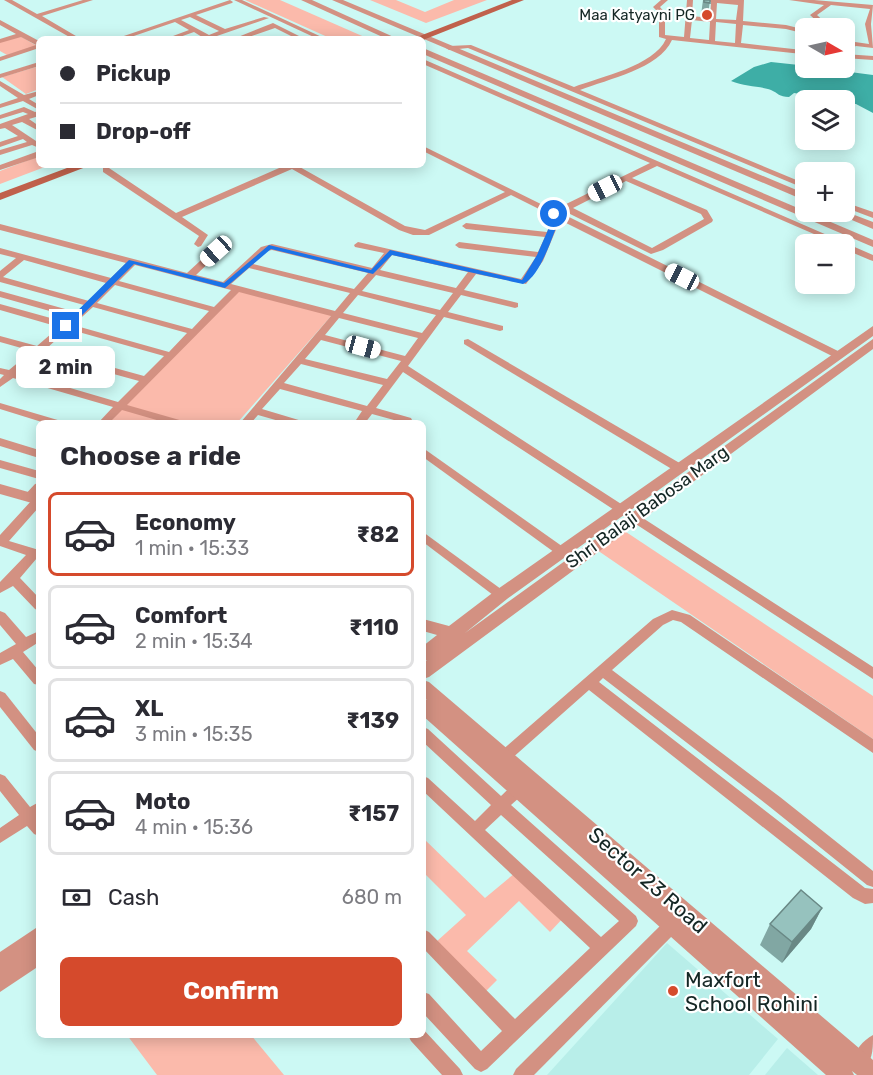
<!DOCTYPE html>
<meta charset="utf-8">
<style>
:root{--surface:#fff;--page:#f2f2f3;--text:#2b2b33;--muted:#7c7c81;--line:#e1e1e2;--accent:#d54a2c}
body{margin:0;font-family:Rubik,sans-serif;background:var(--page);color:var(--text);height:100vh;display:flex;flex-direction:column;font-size:22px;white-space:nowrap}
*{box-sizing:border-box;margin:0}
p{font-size:20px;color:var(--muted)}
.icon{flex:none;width:33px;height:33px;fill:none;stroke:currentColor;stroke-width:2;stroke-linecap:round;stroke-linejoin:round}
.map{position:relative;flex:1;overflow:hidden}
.details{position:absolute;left:36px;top:420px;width:390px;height:618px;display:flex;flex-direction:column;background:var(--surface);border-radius:9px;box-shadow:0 3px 15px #0003}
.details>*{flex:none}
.top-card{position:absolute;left:36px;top:36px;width:390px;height:132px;border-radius:9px;box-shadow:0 3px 15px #0003;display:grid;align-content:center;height:132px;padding:0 24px;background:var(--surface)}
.needle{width:39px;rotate:99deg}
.buttons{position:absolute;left:795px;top:18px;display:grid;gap:12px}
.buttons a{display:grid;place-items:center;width:60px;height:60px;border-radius:9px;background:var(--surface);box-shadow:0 3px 15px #0003;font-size:30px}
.end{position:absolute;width:27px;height:27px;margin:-14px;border:8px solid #1a73e8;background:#fff;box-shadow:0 0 0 3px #fff}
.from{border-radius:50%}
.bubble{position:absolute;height:42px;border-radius:9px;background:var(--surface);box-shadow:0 3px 15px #0003;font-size:20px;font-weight:700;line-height:42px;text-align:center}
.car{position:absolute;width:18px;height:36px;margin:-18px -9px;border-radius:8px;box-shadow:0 0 4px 2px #0007;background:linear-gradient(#fff 24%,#345 0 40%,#fff 0 76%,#345 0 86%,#fff 0)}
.top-card b{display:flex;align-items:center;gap:21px;height:57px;font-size:22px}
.top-card b+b{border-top:2px solid var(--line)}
.top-card i{width:15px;height:15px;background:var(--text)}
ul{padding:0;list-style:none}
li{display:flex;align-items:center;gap:18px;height:84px;margin:0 12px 9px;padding:0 12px;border:3px solid var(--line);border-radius:9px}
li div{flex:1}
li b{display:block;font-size:22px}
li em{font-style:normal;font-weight:700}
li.on{border-color:var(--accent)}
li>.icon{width:54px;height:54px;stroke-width:1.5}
h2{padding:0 24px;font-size:27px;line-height:72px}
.pay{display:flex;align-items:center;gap:15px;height:66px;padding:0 24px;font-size:22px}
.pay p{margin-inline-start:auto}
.action{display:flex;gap:12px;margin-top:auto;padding:12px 24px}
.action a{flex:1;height:69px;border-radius:9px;background:var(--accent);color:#fff;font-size:24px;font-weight:700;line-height:69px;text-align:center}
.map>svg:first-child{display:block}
.built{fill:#b8eee9}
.green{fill:#fbbaab}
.water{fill:#3eaea6}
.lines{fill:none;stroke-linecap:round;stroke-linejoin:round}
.minor{fill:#d39182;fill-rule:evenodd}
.tertiary{fill:#d39182;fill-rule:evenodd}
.secondary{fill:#c0614c;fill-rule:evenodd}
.wall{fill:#81a7a3}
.shaded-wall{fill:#698885}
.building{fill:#96c2be;stroke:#698885;stroke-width:1.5}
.route{fill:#1a73e8}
.poi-dot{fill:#d54a2c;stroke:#fff;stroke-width:2}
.labels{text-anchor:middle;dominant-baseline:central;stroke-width:4.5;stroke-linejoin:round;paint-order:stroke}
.far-poi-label{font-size:15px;fill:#152725;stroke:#fff;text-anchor:end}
.street-label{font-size:18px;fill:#152725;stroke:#fff}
.near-street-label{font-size:21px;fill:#152725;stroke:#fff}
.near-poi-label{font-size:21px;fill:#152725;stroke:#fff;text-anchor:start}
</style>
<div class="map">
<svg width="873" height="1075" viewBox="0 0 873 1075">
<rect width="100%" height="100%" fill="#ccf9f4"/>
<!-- built -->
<g class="built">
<path d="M667 943 778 1039 749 1075H547Z"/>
<path d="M787 1048 818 1075H765Z"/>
</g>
<!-- green -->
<g class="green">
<path d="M245 0H280L369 39H332Z"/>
<path d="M370 0H396L425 12 454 0H487L426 23Z"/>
<path d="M20 36 37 46 7 55 0 51V42Z"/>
<path d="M36 67 39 68V89L26 94 2 77Z"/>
<path d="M39 156V165H50L0 184V171Z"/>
<path d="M238 291 332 315 237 423H108Z"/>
<path d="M623 530 873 696V739L597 550Z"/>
<path d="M423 838 485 898 515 873 565 916 550 932 519 901 467 951 497 980 484 993 436 942 466 915 423 872Z"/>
<path d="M127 1035H251L284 1075H157Z"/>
</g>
<!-- water -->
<path class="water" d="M804 58 806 68 845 65 850 67V72L873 75V113L856 104 845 103 844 100 794 93 789 97C779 97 778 93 771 90 761 86 745 87 731 81L754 67 771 62 799 65Z"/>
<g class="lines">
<!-- minor -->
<g class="minor">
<path d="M4 0H12L37 14 83 0H93L42 16 81 39H73Z"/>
<path d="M230 0 233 2 232 3 196 15 225 29 264 17 269 18 214 37 215 39H199L202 37 194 32 174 39H165L189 30 175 22 125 39H115ZM190 17 219 31 209 35 181 20Z"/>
<path d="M234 0H242L326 39H318Z"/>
<path d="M661 0H668L660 7 665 13V35L684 37 687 0H693L692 16 710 18 711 2 705 0H744L743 21 786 25 806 30V34L786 29 743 25 741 43 802 50 805 52 802 54 672 40C659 69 608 79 580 90L806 184V189L468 48 449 50 446 48 449 46 471 45 574 87C600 77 654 66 666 39L659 37V13L653 7ZM717 3 738 5 736 20 716 19ZM692 20 710 22 709 40 690 38ZM716 22 736 24 735 43 715 41Z"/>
<path d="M789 0H814L873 5 871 24 873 48 856 46 844 52V47L855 42 869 44 865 24 870 9 831 5 817 15 829 26 827 28H821L822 26 810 15 824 5Z"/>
<path d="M0 20 39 41V48L0 61V57L36 45 21 37 0 43V39L16 34 0 25Z"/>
<path d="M273 23 305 39H297L275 28 243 39H233Z"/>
<path d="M795 39 806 41V45L795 41Z"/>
<path d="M844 54 873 56V60L844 58Z"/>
<path d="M423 59 873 255V261L870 260 844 249V244H837L657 166 632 178 707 210 713 220 712 222 663 250 651 254 566 212 561 213 842 353V357H834L560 220 543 261 526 284 476 274 464 290 518 303V307L515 308 461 295 448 312 503 326V330L500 331 444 317 408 366 873 667V679L403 372 376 408 411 418 412 420 411 422 405 423 372 414 365 423H354L362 411 280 389 262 409 302 421 303 423H286L258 415 251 423H240L331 316 239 292 127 405 183 421 184 423H167L122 410 109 423H98L113 407 13 378 0 387V379L4 375 0 374V368L9 370 32 351 0 342V336L37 346 59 327 0 310V304L65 322 71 317 0 297V291L76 312 84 305 0 282V271L16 258 0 254V248L111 278 126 263 0 230V224L187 273 213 249H219V253L196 275 223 282 261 247 272 244 372 268 384 253 355 247 354 245 358 242 521 279 536 257 459 248 455 245 459 242 538 252 545 237 466 229 462 226 466 223 547 232 553 216 511 195 429 235H413L399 230 292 169 182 217 208 235 201 246 198 247 194 244 199 236 103 172V168H109L176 213 286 165H299L298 166 405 226 425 230 505 192 423 151V146L557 212 562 206 650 163 423 64ZM626 181 701 214 704 219 652 248 573 208ZM272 250 368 273 354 289 253 264 267 251ZM392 255 468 272 456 288 380 270ZM24 260 106 283 89 301 3 277ZM135 265 231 290 214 307 119 281ZM249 268 350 293 335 311 231 284ZM376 275 453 293 440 310 362 291ZM115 285 209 311 192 329 97 303ZM358 295 436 315 422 333 343 313ZM93 307 187 333 169 352 73 325ZM339 318 418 338 405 356 325 335ZM68 329 164 356 144 376 46 349ZM321 340 401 361 387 379 305 359ZM41 354 139 381 118 402 19 373ZM301 364 383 385 367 406 284 383Z"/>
<path d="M39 62V66L0 78V74Z"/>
<path d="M0 81 24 95 39 91V95L29 99 39 105V110L23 101 0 108V104L18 98 0 86Z"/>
<path d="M24 107 35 112 39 111V116L29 119 39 126V131L22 122 12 125 39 143V148L32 145 0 155V150L27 142 23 139 0 147V142L18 136 5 128 0 129V124L28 114 23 112 0 119V115Z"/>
<path d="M36 152H39V157L0 170V165Z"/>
<path d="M844 202 873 212V218L844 207Z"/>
<path d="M468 339 683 465 685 468 683 471H675L464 344V340Z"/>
<path d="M0 403 61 421 62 423H45L0 409Z"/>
<path d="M0 438 39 450V458L0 446Z"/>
<path d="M423 448 566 549 568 552 566 555H558L423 457Z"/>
<path d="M0 460 39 471V479L0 468Z"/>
<path d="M39 483V494L36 497 39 496V507L9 541 39 550V558H37L20 578 39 598V611L35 609 13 586 0 593V582L26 555 0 546V535L32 500H25L23 497 35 484Z"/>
<path d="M423 532 505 592 507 595 505 598H497L423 542Z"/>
<path d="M672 610 690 615 873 739V753L681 622 673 620 663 625 612 670 780 797 873 871V887L867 885 770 807 603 678 599 682 865 888 873 889V903L865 904 853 898 589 690 510 760 505 762 500 760 498 756 500 752 653 619Z"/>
<path d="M0 611 5 613 26 637 39 631V642L23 652 39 671V685L34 684 13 659 0 665V653L16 644 0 625Z"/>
<path d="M0 691 5 693 39 736V752L34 750 0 707Z"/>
<path d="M423 727 428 729 501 796C509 789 518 777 529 781L531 785 529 789 511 805 636 916 638 921 636 926 487 1069 481 1072 475 1069 423 1013V992L429 994 481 1051 502 1031 423 948V929L429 932 515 1019 590 948 423 791V776L428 778 475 821 491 805 423 742ZM501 815 619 921 601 937 485 830Z"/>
<path d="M0 774 5 776 30 807 39 802V836L34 834 27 826 0 843V828L19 815 0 791Z"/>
<path d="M676 913 682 916 684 921 682 926 534 1075H513L516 1069 670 916Z"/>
<path d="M423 1029 460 1069 463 1075H442L411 1041 408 1035H423Z"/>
<path d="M873 1035C873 1050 873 1064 859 1071L853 1068 850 1062C854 1052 863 1040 873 1035Z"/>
</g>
<!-- tertiary -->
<g class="tertiary">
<path d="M301 0H312L398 39H387Z"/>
<path d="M332 0H343L806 194V201Z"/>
<path d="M423 48 873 240V247L423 54Z"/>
<path d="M844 211 873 222V229L833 212Z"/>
<path d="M873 326V336L507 599 465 633 873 339V349L429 677 423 679V663L427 660 423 661V646L437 635 423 631V619L449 626 495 591Z"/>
<path d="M0 484 39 495V505L0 494Z"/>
<path d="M423 680 429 682 873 1060V1075H857L852 1071 854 1075H826L423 716V699L427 700 423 697Z"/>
<path d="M39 926V966L0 992V952Z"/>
</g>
<!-- secondary -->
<g class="secondary">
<path d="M512 0H524L423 40 412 39Z"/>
<path d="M75 165H91L0 200V193Z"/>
</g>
</g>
<!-- wall -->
<g class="wall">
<path d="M703 0H710L708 16 701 15Z"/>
<path d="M822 908 811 929 782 963 760 945 770 924Z"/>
</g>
<!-- shaded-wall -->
<path class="shaded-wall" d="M822 908 811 929 782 963 792 942Z"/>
<!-- building -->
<g class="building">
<path d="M704 0H710V3L704 2Z"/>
<path d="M801 890 822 908 792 942 770 924Z"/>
</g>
<!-- route -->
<path class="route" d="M554 212 561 215C553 234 541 276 523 284L392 255 373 274 271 249 225 288 134 264 69 328 62 326 129 260 224 283 269 245 371 270 390 250 522 280 537 255 554 216 551 214Z"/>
<!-- markers -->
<g class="poi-dot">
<circle cx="707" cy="15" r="6"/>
<circle cx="673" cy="991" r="6"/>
</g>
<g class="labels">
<!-- far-poi labels -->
<g class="far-poi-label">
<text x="695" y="15">Maa Katyayni PG</text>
</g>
<!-- street labels -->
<g class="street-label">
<text transform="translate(647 507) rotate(-36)">Shri Balaji Babosa Marg</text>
</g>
<!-- near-street labels -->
<g class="near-street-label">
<text transform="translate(648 880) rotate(41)">Sector 23 Road</text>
</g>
<!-- near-poi labels -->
<g class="near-poi-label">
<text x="685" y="979">Maxfort<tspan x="685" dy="24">School Rohini</tspan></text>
</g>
</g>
</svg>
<div class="buttons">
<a><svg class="needle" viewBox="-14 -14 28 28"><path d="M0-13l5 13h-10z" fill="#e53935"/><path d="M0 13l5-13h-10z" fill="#7c7c81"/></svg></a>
<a><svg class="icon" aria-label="layers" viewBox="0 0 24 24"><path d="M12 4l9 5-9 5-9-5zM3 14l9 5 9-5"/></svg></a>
<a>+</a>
<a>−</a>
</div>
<i class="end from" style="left:554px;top:214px"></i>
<i class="end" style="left:66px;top:326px"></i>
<div class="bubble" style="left:16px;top:346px;width:99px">2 min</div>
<i class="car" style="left:605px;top:188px;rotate:243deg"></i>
<i class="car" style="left:216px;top:251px;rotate:228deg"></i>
<i class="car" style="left:682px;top:277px;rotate:297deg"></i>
<i class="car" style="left:363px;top:347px;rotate:105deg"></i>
<div class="top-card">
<b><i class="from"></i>Pickup</b>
<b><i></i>Drop-off</b>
</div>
<section class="details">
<h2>Choose a ride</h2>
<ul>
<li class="on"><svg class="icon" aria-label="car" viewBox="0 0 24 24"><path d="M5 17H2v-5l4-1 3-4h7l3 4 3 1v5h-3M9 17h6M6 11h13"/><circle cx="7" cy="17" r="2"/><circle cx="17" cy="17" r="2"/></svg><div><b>Economy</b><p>1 min · 15:33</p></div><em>₹82</em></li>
<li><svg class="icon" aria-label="car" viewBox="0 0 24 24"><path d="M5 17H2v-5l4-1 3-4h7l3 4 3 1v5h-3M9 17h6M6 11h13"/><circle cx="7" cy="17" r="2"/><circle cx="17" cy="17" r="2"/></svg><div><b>Comfort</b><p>2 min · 15:34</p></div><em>₹110</em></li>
<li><svg class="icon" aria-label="car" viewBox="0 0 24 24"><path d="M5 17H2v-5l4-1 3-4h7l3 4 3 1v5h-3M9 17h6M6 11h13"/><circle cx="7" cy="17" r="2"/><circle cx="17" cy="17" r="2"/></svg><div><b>XL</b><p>3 min · 15:35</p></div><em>₹139</em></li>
<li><svg class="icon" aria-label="car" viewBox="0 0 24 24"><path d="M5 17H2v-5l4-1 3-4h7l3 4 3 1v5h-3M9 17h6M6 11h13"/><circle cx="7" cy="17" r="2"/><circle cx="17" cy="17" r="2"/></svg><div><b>Moto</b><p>4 min · 15:36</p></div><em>₹157</em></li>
</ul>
<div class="pay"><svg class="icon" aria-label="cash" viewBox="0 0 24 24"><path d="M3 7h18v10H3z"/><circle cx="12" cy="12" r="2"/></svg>Cash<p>680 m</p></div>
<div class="action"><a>Confirm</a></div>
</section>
</div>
